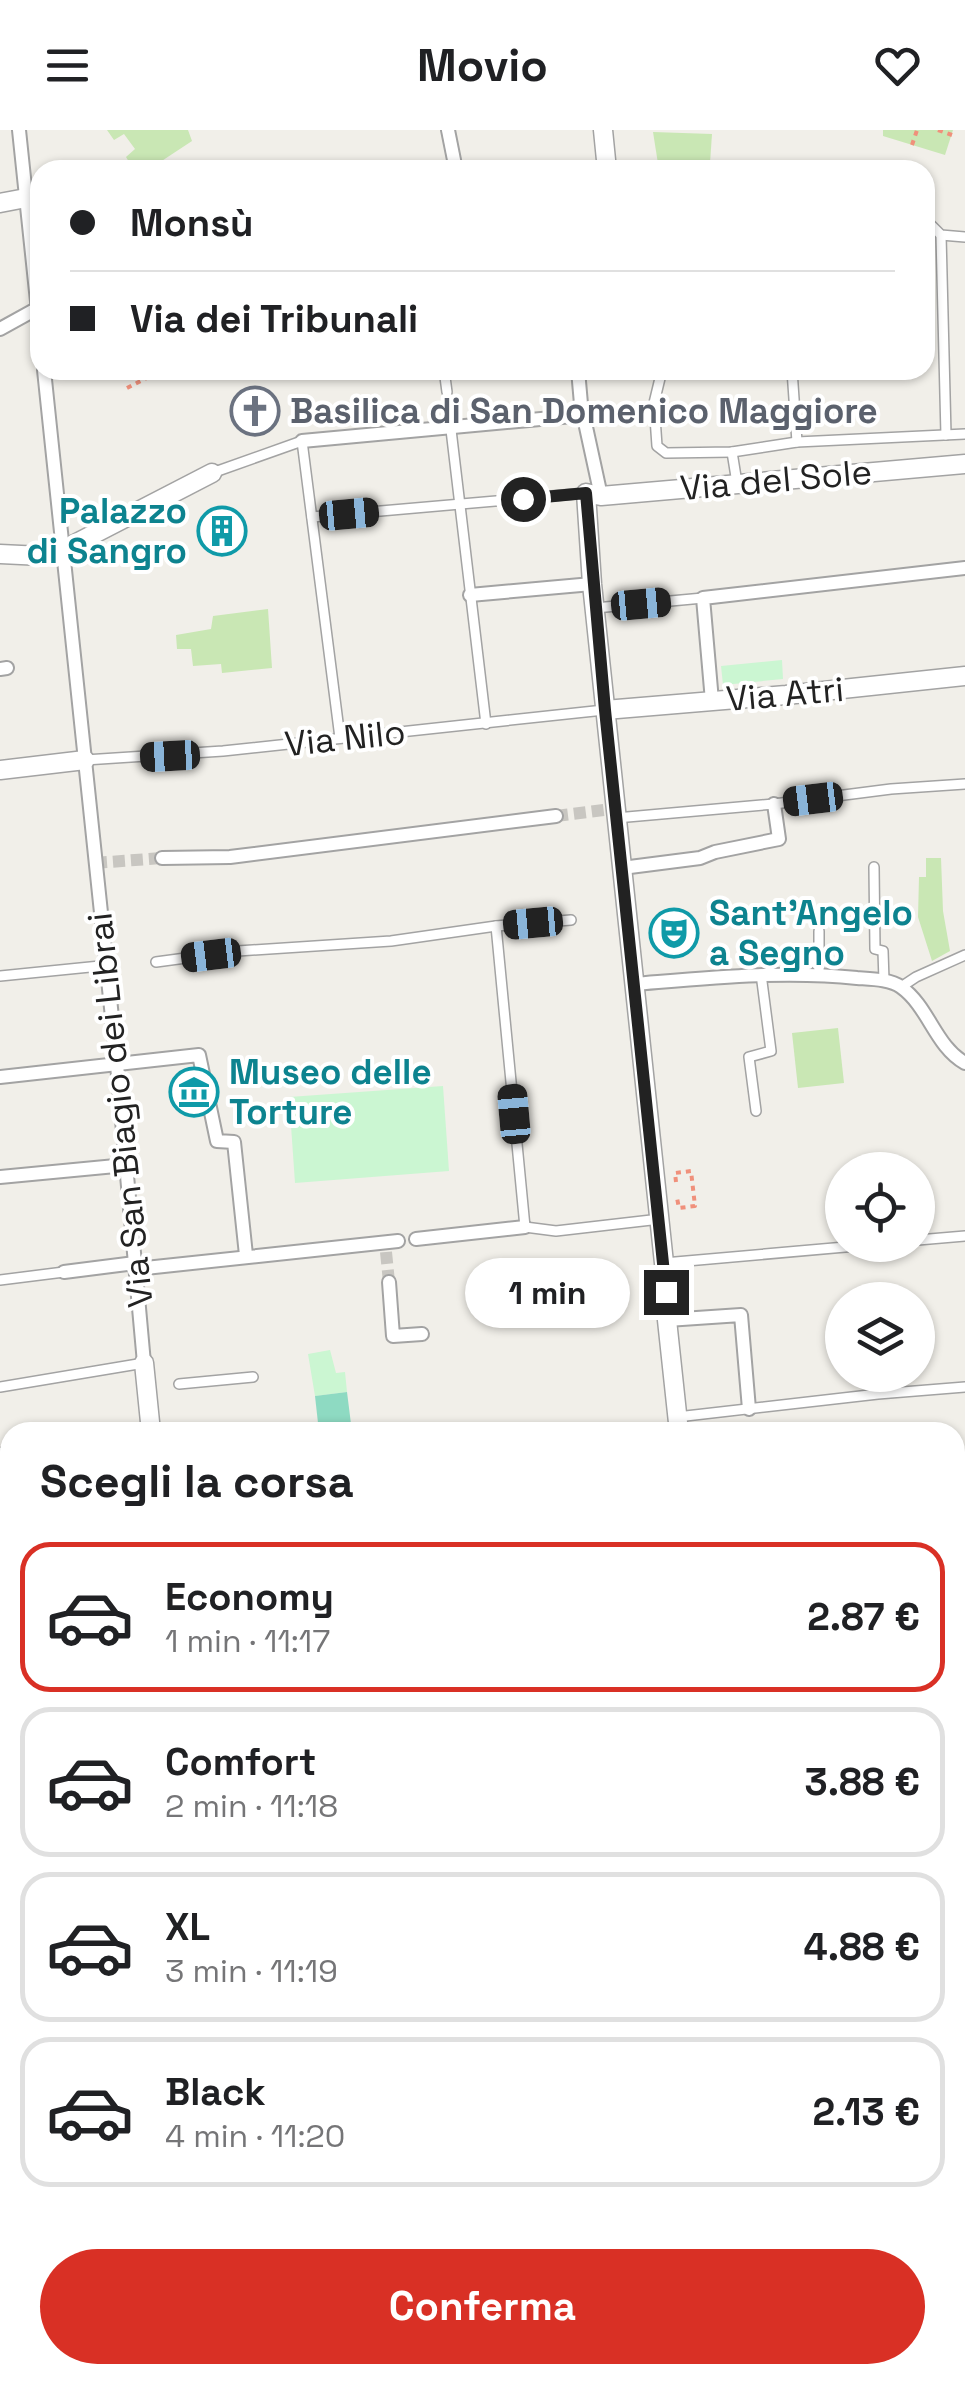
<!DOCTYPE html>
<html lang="it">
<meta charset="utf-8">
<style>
:root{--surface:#fff;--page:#f6f6f6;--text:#202124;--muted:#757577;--line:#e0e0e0;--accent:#d93025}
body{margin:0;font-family:"Space Grotesk",sans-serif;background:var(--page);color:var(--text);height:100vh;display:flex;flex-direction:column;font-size:38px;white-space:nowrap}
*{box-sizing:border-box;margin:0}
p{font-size:32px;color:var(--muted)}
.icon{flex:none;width:55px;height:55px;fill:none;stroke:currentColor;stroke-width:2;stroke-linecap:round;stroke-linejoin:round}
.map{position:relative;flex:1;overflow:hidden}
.details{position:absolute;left:0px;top:1292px;width:965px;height:962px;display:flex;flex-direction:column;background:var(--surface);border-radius:30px 30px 0 0;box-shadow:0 2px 8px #0004}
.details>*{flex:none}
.hud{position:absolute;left:30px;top:30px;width:905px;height:220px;border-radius:30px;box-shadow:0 2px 8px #0004;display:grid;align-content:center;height:220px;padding:0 40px;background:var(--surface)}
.controls{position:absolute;left:825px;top:1022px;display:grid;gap:20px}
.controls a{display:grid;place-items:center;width:110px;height:110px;border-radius:50%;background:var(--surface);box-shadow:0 2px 8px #0004;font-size:50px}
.end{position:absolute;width:45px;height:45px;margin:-22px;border:12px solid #222;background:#fff;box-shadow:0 0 0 5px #fff}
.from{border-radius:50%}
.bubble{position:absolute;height:70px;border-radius:35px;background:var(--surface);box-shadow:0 2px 8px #0004;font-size:32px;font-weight:700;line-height:70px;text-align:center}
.car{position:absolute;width:30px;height:60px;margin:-30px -15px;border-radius:12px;box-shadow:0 0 8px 2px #0007;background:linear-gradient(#222 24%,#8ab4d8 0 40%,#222 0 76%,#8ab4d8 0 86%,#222 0)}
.hud b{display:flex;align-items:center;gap:35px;height:95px;font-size:38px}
.hud b+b{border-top:2px solid var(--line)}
.hud i{width:25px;height:25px;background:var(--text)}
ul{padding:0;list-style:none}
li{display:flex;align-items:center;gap:30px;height:150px;margin:0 20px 15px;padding:0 20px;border:5px solid var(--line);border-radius:30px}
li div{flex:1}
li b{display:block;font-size:38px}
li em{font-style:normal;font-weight:700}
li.current{border-color:var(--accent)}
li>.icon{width:90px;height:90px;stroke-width:1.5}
h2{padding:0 40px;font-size:45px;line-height:120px}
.primary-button{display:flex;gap:20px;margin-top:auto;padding:20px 40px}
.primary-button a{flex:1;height:115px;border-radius:60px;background:var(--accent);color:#fff;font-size:40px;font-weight:700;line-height:115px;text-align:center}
header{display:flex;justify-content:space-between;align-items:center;height:130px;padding:0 40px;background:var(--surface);font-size:45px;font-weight:700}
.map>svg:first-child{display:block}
.grass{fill:#c9e7b4}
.park{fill:#cbf6d2}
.pitch{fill:#8edac2}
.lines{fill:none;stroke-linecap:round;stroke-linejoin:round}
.pedestrian-tunnel{stroke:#c8c6c1;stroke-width:12;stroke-dasharray:12 6;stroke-linecap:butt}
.service-casing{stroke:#a3a3a3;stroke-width:12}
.pedestrian-casing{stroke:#a3a3a3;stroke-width:16}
.minor-casing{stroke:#a3a3a3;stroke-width:21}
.path{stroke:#f0907b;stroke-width:4;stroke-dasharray:5 5;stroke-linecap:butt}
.service{stroke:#fff;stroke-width:9}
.pedestrian{stroke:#fff;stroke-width:12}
.minor{stroke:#fff;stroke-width:18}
.route{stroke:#222;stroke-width:12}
.labels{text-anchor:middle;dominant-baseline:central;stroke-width:8;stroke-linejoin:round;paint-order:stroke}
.worship-label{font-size:35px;font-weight:bold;fill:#5b616d;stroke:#fff;text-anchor:start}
.street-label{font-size:35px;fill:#222;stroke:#fff}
.culture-label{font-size:35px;font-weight:bold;fill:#0d838f;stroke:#fff;text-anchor:start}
</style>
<header><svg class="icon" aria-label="menu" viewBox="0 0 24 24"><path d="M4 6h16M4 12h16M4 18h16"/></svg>Movio<svg class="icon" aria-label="heart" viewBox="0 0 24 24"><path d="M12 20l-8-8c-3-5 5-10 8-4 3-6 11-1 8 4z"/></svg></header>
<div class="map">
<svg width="965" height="2253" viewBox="0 0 965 2253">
<rect width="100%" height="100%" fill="#f1efe9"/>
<!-- grass -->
<g class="grass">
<path d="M107 0H188L192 11 148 40H134L126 27 135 19 124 4 114 10Z"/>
<path d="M883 0H953L945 25 883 6Z"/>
<path d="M653 2 712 4 710 33 659 40Z"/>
<path d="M268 479 272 538 222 543 221 534 193 536 191 519H177L176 505 211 499 213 486Z"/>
<path d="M926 728H941L943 781 950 821 932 831 918 787 919 747H926Z"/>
<path d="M838 898 844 953 798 958 792 903Z"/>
</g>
<!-- park -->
<g class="park">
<path d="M782 530 783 549 723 555 721 536Z"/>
<path d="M443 956 449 1041 295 1053 289 967Z"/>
<path d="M330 1220 336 1243 345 1242 347 1262 315 1266 308 1224Z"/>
</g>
<!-- pitch -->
<path class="pitch" d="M347 1262 352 1302H319L315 1266Z"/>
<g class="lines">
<!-- pedestrian-tunnel -->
<g class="pedestrian-tunnel">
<path d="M556 686 604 680"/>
<path d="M95 733 162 728"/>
<path d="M386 1122 389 1152"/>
</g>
<!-- service casing -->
<g class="service-casing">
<g id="service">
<path d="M925 89 941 105 965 107"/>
<path d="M941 105 946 305"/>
<path d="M662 240 654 273 657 316 666 323 732 322 797 312 965 304"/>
<path d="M792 240 797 312"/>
<path d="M445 247 447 262"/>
<path d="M449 283 486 594"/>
<path d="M732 322 737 353"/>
<path d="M212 343 302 311 340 608"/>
<path d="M312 387 586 363"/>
<path d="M595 478 703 468"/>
<path d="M85 630 223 621 604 580"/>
<path d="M616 688 774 674 891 659 965 654"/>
<path d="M874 737 875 819 883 821 884 851"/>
<path d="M496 796 525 1097 556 1101 660 1089"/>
<path d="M819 801V845"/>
<path d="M156 832 238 821 391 811 496 796 571 790"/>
<path d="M0 846 110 835"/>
<path d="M901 857 916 847 965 825"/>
<path d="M756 981 749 927 771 921 761 844"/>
<path d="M918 1110 965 1106"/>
<path d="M664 1133 868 1115"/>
<path d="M0 1150 64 1142"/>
<path d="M179 1254 253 1247"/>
<path d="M0 1257 144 1233"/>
<path d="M677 1287 878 1264 965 1257"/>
<path d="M955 1357 965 1356"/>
<path d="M0 1549 10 1548"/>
<path d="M0 1961 10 1960"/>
<path d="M955 1961 965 1960"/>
<path d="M0 2057 10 2056"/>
<path d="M955 2061 965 2060"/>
<path d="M486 2245 487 2253"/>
<path d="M381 2253 405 2245"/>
</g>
</g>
<!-- pedestrian casing -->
<g class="pedestrian-casing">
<g id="pedestrian">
<path d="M19 0 40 200"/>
<path d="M448 0 456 40"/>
<path d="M0 199 38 178"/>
<path d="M44 240 117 935 144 1233"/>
<path d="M578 240 581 274 601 366"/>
<path d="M302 311 584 285"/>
<path d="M470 465 592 454"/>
<path d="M0 539 7 538"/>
<path d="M712 571 703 468 965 438"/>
<path d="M162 728 230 727 556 686"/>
<path d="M622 738 700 728 715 722 779 709 774 674"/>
<path d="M634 854C708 848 783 840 857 848 871 849 890 849 901 857 929 877 935 916 965 933"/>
<path d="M0 947 199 925 217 1011 234 1012 246 1125"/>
<path d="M0 1047 126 1035"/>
<path d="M416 1109 525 1097"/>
<path d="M136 1139 398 1111"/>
<path d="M64 1142 135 1133"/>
<path d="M389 1152 393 1206 422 1204"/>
<path d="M667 1190 741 1185 749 1279"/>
<path d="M2 2236 4 2253"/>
<path d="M207 2253 208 2245"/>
</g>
</g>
<!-- minor casing -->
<g class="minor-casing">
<g id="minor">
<path d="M603 0 607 40"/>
<path d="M0 73 26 68"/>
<path d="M0 424 42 426 63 420 212 343"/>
<path d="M605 580 786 565 965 546"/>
<path d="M0 640 85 630"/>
<path d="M144 1233 151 1302"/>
<path d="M679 1302 667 1190 664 1133 592 454 586 363 601 366 965 334"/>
<path d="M0 1327 10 1326"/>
<path d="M955 1574 965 1573"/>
<path d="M0 1668 10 1667"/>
<path d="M955 2159 965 2158"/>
<path d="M257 2245 258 2253"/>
<path d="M767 2245V2253"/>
<path d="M102 2253 188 2245"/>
</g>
</g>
<!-- path -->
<g class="path">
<path d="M938 0 952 5"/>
<path d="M912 15 917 0"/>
<path d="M127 258 162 240"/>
<path d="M676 1052 675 1043 691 1041 695 1076 679 1078 677 1068"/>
</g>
<!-- service -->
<use href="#service" class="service"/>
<!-- pedestrian -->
<use href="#pedestrian" class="pedestrian"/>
<!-- minor -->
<use href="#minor" class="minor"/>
</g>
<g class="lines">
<!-- route -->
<path class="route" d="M523 369 586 363 605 580 666 1162"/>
</g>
<!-- icons -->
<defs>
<g id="church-ring" transform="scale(2.5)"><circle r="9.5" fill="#fff" stroke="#6b7280" stroke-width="1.5"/><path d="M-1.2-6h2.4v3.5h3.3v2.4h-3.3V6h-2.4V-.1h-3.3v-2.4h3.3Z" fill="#6b7280"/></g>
<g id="building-ring" transform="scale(2.5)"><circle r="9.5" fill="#fff" stroke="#0f9aa8" stroke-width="1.5"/><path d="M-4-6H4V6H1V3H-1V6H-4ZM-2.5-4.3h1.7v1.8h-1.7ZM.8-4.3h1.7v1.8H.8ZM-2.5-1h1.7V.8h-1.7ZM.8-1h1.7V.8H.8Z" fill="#0f9aa8"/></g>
<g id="theatre-ring" transform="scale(2.5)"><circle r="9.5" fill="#fff" stroke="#0f9aa8" stroke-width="1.5"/><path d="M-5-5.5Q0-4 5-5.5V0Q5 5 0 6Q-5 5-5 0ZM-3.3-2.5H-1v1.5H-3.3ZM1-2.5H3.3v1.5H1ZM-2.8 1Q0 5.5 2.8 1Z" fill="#0f9aa8"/></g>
<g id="museum-ring" transform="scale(2.5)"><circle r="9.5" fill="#fff" stroke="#0f9aa8" stroke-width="1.5"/><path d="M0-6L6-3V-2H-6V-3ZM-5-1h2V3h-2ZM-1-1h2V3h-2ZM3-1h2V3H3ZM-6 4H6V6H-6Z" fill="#0f9aa8"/></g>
</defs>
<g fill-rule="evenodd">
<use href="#church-ring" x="255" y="281"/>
<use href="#building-ring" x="222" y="401"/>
<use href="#theatre-ring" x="674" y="803"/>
<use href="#museum-ring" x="194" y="962"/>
</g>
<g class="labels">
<!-- worship labels -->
<g class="worship-label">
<text x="290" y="281">Basilica di San Domenico Maggiore</text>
</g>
<!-- street labels -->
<g class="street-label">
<text transform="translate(776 350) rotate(-5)">Via del Sole</text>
<text transform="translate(785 564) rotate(-5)">Via Atri</text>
<text transform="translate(345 608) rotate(-6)">Via Nilo</text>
<text transform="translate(120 980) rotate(-96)">Via San Biagio dei Librai</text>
</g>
<!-- culture labels -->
<g class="culture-label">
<text x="187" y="381" text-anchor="end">Palazzo<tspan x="187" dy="40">di Sangro</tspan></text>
<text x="709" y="783">Sant'Angelo<tspan x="709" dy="40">a Segno</tspan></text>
<text x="229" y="942">Museo delle<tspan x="229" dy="40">Torture</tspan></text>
</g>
</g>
</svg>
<div class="controls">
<a><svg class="icon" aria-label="locate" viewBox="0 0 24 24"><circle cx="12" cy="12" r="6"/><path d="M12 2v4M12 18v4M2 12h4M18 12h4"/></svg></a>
<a><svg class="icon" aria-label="layers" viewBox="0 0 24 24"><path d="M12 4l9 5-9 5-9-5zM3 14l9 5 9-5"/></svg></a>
</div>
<i class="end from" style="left:523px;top:369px"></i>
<i class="end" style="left:666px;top:1162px"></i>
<div class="bubble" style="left:465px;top:1128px;width:165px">1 min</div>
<i class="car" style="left:349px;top:384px;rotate:85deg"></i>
<i class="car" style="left:641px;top:474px;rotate:85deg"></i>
<i class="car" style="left:170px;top:626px;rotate:267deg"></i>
<i class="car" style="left:813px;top:669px;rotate:263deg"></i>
<i class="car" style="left:533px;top:793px;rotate:265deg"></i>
<i class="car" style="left:211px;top:825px;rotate:263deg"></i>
<i class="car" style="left:514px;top:984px;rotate:355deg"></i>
<div class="hud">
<b><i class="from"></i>Monsù</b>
<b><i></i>Via dei Tribunali</b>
</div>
<section class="details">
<h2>Scegli la corsa</h2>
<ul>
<li class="current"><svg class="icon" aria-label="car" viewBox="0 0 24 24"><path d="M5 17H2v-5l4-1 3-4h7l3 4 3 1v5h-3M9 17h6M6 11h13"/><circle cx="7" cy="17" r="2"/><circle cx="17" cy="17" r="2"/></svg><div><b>Economy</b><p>1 min · 11:17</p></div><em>2.87 €</em></li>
<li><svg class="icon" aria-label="car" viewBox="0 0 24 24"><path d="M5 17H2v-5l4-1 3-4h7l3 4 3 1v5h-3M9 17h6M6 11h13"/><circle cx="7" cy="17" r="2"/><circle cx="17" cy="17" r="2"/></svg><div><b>Comfort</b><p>2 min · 11:18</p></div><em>3.88 €</em></li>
<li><svg class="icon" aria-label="car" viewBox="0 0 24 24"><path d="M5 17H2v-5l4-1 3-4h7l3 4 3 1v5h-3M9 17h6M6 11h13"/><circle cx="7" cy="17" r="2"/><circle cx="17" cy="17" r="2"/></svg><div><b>XL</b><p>3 min · 11:19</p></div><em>4.88 €</em></li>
<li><svg class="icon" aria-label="car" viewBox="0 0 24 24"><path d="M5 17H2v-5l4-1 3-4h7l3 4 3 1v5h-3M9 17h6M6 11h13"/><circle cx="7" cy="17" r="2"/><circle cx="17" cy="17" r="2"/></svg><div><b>Black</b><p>4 min · 11:20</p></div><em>2.13 €</em></li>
</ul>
<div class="primary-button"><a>Conferma</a></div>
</section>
</div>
